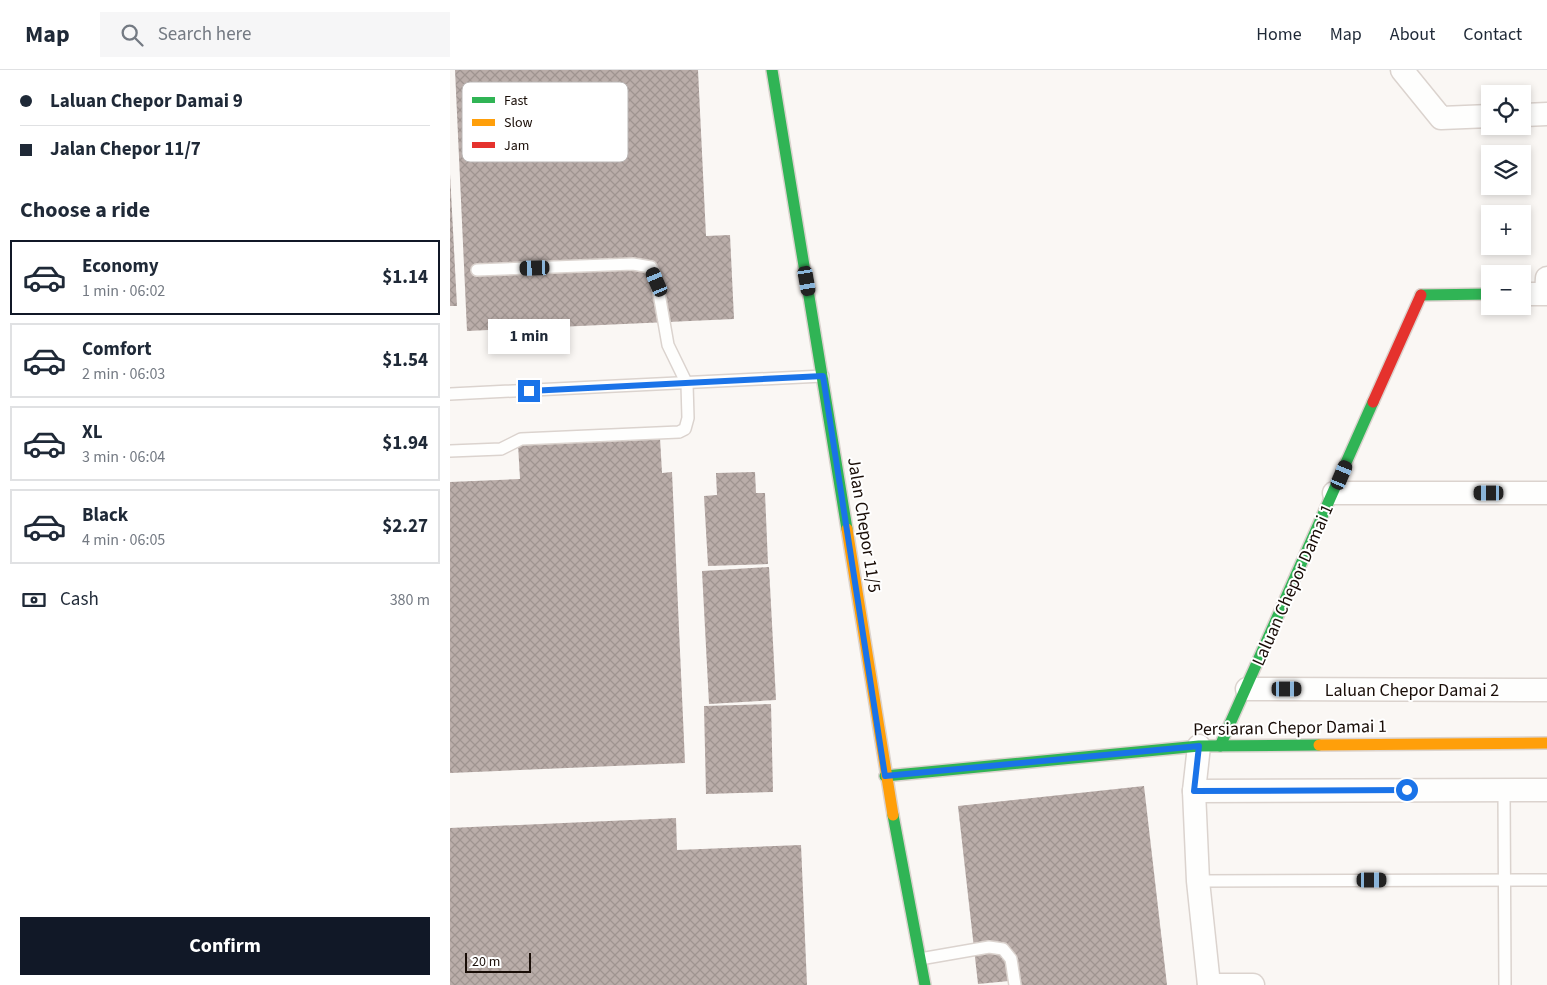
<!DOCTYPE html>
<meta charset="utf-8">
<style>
:root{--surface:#fff;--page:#f6f6f7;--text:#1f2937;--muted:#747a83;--line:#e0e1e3;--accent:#111827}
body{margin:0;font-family:"Source Sans 3",sans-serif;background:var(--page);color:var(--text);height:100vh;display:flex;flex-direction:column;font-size:19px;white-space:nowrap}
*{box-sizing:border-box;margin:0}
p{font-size:16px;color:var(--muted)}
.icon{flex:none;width:28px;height:28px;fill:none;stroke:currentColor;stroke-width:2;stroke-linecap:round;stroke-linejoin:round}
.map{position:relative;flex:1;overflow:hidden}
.panel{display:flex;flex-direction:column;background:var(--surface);width:450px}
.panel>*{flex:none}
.top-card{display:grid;align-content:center;height:110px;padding:0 20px;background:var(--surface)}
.fabs{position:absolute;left:1031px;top:15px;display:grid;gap:10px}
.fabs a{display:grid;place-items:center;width:50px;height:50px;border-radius:0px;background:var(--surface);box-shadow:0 2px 8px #0003;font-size:25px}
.scale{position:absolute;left:15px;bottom:12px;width:66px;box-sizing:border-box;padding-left:5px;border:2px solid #190d07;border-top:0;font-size:14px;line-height:18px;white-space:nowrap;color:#190d07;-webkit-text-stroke:4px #fff;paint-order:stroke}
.end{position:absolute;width:22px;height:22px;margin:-11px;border:6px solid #1a73e8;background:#fff;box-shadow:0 0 0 2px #fff}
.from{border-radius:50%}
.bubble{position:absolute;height:35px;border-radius:0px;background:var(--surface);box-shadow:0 2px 8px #0003;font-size:16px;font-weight:700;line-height:35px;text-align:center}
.car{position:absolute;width:15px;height:30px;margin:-15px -8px;border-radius:6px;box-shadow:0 0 4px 1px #0007;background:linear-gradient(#222 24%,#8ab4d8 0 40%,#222 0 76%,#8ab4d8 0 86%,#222 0)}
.top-card b{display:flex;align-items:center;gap:18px;height:48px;font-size:19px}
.top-card b+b{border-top:1px solid var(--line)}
.top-card i{width:12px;height:12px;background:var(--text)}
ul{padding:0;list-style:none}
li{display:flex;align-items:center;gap:15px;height:75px;margin:0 10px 8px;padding:0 10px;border:2px solid var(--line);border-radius:0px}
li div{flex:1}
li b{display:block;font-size:19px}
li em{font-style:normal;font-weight:700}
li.on{border-color:var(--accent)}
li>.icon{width:45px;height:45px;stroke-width:1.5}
h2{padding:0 20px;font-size:22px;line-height:60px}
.pay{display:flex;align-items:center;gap:12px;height:55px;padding:0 20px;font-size:19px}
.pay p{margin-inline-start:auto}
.cta{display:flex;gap:10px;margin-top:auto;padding:10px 20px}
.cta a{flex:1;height:58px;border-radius:0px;background:var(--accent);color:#fff;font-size:20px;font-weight:700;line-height:58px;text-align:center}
header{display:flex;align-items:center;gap:30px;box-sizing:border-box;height:70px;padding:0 25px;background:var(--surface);border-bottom:1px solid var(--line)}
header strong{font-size:24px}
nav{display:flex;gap:28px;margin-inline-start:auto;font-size:18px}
.search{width:350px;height:45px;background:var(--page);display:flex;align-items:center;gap:12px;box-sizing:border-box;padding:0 18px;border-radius:0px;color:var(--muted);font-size:19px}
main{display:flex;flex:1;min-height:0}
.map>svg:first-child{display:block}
.building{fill:url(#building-cross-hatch)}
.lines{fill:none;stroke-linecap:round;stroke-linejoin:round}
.lane-casing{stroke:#dbd3ce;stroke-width:14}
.street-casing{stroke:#dbd3ce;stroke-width:25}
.fast-casing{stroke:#dbd3ce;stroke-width:14}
.slow-casing{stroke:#dbd3ce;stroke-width:14}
.jam-casing{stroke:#dbd3ce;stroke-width:14}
.lane{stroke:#fefefd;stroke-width:11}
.street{stroke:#fefefd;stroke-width:22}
.fast{stroke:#30b455;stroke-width:11}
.slow{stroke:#ff9f0a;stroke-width:11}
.jam{stroke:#e5322d;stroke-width:11}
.route{stroke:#1a73e8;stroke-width:6}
.labels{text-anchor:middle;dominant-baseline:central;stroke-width:4;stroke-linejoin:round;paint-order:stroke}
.street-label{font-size:18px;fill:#190d07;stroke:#fff}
.key{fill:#fff;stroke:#bab6b5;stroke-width:1}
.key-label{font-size:14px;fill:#190d07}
</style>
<header>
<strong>Map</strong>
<div class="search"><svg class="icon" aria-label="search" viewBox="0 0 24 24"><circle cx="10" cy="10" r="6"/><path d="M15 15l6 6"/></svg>Search here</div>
<nav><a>Home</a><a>Map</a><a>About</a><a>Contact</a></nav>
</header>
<main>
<section class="panel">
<div class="top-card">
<b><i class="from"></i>Laluan Chepor Damai 9</b>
<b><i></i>Jalan Chepor 11/7</b>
</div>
<h2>Choose a ride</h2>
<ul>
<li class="on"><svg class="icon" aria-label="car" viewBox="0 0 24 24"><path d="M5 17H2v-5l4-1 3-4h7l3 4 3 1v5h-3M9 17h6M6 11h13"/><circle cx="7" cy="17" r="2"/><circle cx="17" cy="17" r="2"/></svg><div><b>Economy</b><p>1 min · 06:02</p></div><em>$1.14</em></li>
<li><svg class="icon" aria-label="car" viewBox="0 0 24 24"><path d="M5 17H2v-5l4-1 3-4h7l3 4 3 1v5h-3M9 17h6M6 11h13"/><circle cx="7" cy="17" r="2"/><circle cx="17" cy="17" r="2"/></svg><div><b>Comfort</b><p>2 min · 06:03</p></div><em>$1.54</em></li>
<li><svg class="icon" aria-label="car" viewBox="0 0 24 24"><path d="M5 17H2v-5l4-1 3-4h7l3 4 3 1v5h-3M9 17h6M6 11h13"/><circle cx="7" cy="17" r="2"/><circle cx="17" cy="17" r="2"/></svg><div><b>XL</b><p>3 min · 06:04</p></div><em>$1.94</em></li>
<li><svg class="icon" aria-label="car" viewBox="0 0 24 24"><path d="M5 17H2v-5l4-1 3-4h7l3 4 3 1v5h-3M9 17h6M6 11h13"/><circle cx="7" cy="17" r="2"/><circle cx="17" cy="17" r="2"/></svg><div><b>Black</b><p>4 min · 06:05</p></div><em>$2.27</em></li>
</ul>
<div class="pay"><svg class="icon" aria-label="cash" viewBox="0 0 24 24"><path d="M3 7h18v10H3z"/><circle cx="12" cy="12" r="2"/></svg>Cash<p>380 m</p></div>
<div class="cta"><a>Confirm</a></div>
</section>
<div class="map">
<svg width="1097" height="915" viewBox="0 0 1097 915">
<defs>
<pattern id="building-cross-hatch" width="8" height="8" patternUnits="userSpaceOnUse" patternTransform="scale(1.25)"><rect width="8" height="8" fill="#baada9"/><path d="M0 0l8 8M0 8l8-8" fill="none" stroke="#9f9490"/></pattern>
</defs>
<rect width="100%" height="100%" fill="#faf7f4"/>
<!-- building -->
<g class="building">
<path d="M5 0H248L256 166 280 165 284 249 17 261Z"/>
<path d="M0 104 7 236H0Z"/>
<path d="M210 368 212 403 222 402 235 693 0 703V412L70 409 68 374Z"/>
<path d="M305 402 306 423H315L318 494 258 496 254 426 267 425 266 403Z"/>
<path d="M319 497 326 630 259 634 252 501Z"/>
<path d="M321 634 323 722 256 724 254 636Z"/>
<path d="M694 716 717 915H559V911L528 914 508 736Z"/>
<path d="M226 748 227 780 351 775 357 915H0V758Z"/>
</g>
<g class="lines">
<!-- lane casing -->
<g class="lane-casing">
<g id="lane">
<path d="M0 324 373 306"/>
<path d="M0 381 51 379 71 369 229 362 235 359 238 348 237 314 218 275 207 212 201 197 183 194 27 200"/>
<path d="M1054 720 1055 915"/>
<path d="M748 811 1097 810"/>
<path d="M470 889 539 877 553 879 561 889 565 915"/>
</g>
</g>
<!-- street casing -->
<g class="street-casing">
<g id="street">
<path d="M952 0 991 48 1040 46"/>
<path d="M1072 45 1097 44"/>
<path d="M1072 224H1096L1097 208"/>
<path d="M884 423H1097"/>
<path d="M797 619 1097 620"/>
<path d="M749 676 744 721 748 811 759 915"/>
<path d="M744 721 1097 720"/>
<path d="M759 915H803"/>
</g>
</g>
<!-- fast casing -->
<g class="fast-casing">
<g id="fast">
<path d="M322 0 397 459"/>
<path d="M971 225 1040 224"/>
<path d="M770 676 923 332"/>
<path d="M435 706 749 676 869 675"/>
<path d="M443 745 475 915"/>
</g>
</g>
<!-- slow casing -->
<g class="slow-casing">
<g id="slow">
<path d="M397 459 443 745"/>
<path d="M869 675 1097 673"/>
</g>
</g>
<!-- jam casing -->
<g class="jam-casing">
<path id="jam" d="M923 332 971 225"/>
</g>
<!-- lane -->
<use href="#lane" class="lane"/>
<!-- street -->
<use href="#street" class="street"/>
<!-- fast -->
<use href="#fast" class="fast"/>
<!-- slow -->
<use href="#slow" class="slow"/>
<!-- jam -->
<use href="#jam" class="jam"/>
</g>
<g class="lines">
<!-- route -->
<path class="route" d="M79 321 373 306 435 706 749 676 744 721 957 720"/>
</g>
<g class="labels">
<!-- street labels -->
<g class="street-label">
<text transform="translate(414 455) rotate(81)">Jalan Chepor 11/5</text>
<text transform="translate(843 515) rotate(-66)">Laluan Chepor Damai 1</text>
<text x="962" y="620">Laluan Chepor Damai 2</text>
<text transform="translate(840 658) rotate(-1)">Persiaran Chepor Damai 1</text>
</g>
</g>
<!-- legend -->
<rect x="12" y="12" width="166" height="80" rx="8" class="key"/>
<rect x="22" y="27" width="23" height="6" fill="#30b455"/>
<rect x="22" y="49" width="23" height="7" fill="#ff9f0a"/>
<rect x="22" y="72" width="23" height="6" fill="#e5322d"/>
<g class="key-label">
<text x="54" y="35">Fast</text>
<text x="54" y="57">Slow</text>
<text x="54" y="80">Jam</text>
</g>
</svg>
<div class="fabs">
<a><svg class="icon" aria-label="locate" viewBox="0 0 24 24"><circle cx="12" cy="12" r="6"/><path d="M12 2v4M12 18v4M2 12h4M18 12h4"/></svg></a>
<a><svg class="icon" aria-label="layers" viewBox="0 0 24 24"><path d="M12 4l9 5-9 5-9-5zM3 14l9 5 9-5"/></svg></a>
<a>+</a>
<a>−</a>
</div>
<div class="scale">20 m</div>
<i class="end from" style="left:957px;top:720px"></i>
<i class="end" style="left:79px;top:321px"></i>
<div class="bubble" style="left:38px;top:249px;width:82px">1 min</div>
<i class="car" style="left:85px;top:198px;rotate:268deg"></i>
<i class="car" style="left:357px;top:211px;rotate:170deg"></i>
<i class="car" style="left:207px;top:212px;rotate:337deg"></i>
<i class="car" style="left:892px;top:405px;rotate:23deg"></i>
<i class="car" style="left:1039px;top:423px;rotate:270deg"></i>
<i class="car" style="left:837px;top:619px;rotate:90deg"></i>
<i class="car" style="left:922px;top:810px;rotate:90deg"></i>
</div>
</main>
